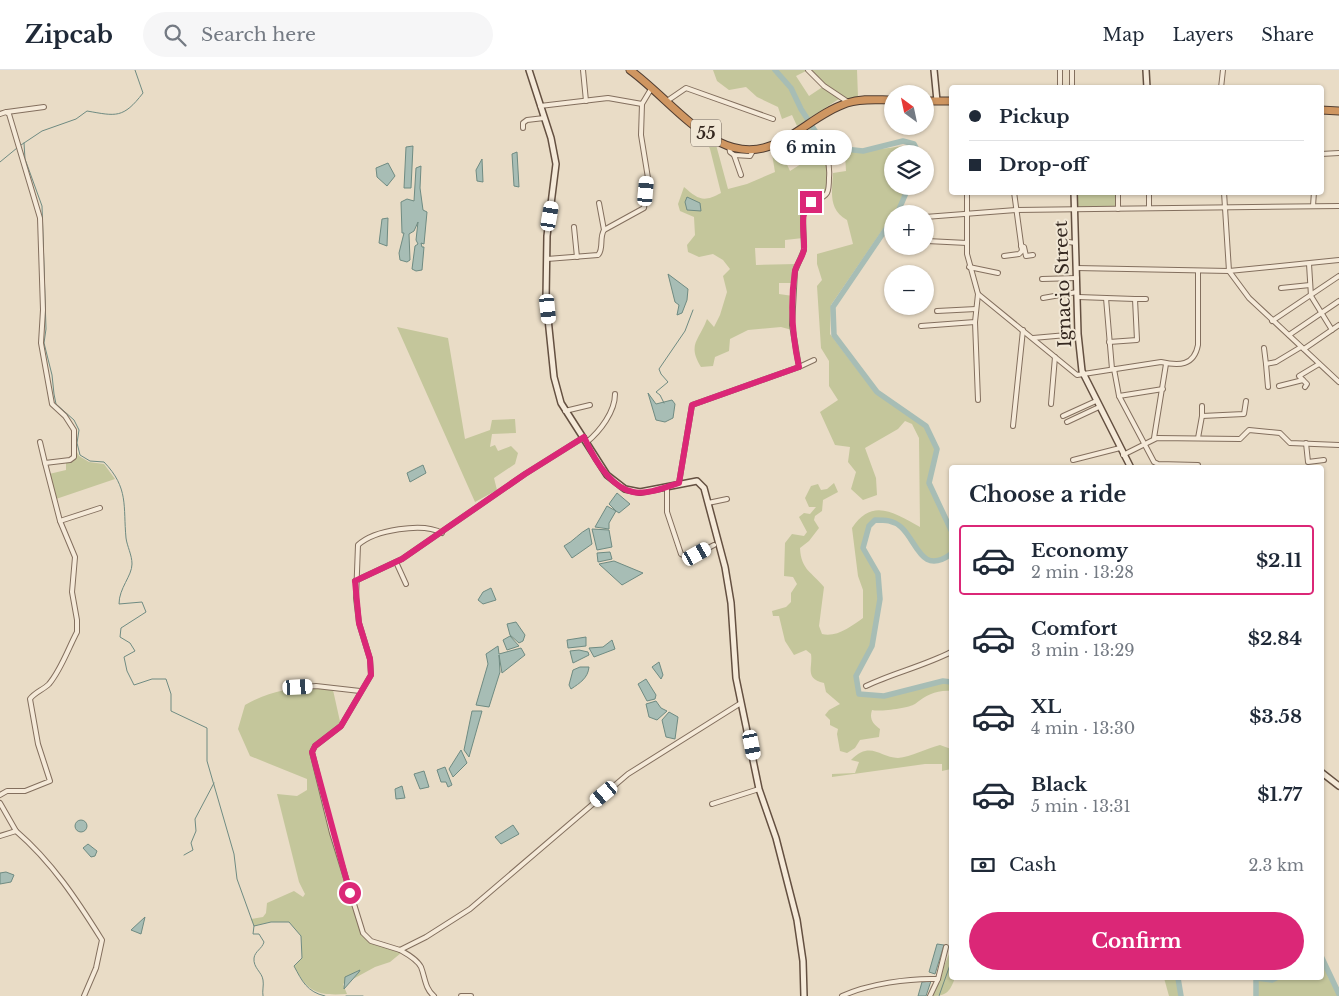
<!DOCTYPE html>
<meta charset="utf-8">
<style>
:root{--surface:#fff;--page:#f6f6f7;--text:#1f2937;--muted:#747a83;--line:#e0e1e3;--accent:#db2777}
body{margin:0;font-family:"Libre Baskerville",serif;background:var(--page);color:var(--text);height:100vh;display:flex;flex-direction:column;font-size:19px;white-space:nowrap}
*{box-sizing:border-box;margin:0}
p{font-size:16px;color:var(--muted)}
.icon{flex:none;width:28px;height:28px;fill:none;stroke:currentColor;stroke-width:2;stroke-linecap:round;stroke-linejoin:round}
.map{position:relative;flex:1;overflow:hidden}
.sheet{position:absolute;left:949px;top:395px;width:375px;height:515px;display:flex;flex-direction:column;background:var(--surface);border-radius:5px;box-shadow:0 1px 4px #0004}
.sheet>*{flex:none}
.banner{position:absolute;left:949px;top:15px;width:375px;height:110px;border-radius:5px;box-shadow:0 1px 4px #0004;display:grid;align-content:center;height:110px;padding:0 20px;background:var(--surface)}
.needle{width:32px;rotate:327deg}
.tools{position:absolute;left:884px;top:15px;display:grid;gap:10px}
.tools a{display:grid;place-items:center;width:50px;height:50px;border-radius:50%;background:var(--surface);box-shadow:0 1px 4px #0004;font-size:25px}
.end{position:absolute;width:22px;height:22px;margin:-11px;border:6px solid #db2777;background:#fff;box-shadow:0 0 0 2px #fff}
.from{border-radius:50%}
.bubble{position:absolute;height:35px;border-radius:18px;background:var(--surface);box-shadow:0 1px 4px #0004;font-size:16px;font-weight:800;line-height:35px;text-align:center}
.car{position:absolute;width:15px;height:30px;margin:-15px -8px;border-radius:6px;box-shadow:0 0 4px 1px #0007;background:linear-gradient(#fff 24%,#345 0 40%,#fff 0 76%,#345 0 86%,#fff 0)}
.banner b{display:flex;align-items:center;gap:18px;height:48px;font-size:19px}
.banner b+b{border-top:1px solid var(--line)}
.banner i{width:12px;height:12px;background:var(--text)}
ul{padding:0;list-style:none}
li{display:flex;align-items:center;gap:15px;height:70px;margin:0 10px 8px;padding:0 10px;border:2px solid transparent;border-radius:5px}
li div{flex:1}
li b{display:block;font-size:19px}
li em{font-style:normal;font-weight:800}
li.current{border-color:var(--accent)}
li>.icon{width:45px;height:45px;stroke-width:1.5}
h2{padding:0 20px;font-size:22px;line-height:60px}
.pay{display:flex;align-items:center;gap:12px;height:55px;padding:0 20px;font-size:19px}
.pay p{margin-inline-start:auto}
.primary-button{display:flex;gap:10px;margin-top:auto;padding:10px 20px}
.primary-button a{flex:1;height:58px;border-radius:30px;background:var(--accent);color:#fff;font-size:20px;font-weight:800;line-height:58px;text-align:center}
header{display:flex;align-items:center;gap:30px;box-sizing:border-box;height:70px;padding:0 25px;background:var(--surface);border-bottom:1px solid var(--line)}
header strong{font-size:24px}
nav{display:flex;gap:28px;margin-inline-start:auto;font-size:18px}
.search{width:350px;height:45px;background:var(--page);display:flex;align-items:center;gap:12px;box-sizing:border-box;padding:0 18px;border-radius:28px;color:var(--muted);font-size:19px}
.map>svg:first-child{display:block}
.green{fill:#c4c69b}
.water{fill:#a7bdb5;stroke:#6f8b82}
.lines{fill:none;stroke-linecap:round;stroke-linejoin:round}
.stream{stroke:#6f8b82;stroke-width:1}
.river{stroke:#a7bdb5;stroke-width:5.5}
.street-casing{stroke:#836f5e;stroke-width:6}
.secondary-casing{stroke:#645041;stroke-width:8}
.highway-casing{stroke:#513e32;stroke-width:9}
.street{stroke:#f5ead9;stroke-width:4}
.secondary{stroke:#f5ead9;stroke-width:5}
.highway{stroke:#cf9661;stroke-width:7}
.route{stroke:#db2777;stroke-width:6}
.labels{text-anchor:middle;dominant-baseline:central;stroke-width:4;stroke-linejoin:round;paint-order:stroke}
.shield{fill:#f1e7d5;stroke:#6d6156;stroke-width:1}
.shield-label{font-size:16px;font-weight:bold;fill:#352820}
.street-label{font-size:18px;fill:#352820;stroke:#f1e7d5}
</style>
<header>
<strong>Zipcab</strong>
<div class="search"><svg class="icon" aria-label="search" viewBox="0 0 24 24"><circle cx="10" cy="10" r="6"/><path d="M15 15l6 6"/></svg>Search here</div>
<nav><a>Map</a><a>Layers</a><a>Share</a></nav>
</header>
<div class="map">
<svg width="1339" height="926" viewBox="0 0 1339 926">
<rect width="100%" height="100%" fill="#e9dcc6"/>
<!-- green -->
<g class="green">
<path d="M713 0H808L796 6 809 26 824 16 808 0H857L858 27 845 30 835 25 839 29 797 56 792 45 782 49 778 37 757 27 746 17 729 20 717 11Z"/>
<path d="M811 58C836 90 873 80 909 75L916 84H892V116H906L898 137 831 235 830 264 875 323 926 356 937 379 929 413 951 460V484C921 506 917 471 901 457 894 450 885 450 875 450L869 456 863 478 878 504 880 529 872 576 856 606 859 623 884 626 943 611 951 612V621C936 620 927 625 915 634 909 638 880 642 872 640 869 649 873 654 880 659L879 667 860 670 855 678 847 683 840 681 837 664 838 659 830 655V650L825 645 829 640 840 634 826 622 824 613C804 608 813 598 811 584L806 580 794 585 785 571 779 546H773L772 541 786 537 791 532V523L797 514 793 507 784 506 785 473 792 464 804 466 807 462 799 447 804 443 810 444 816 437H809L805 428 811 416 818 414 821 420 827 419 834 413 838 422 823 430 822 441 815 446 814 450 819 458 809 471 800 478C801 500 812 502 824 517L819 556 822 564C836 568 852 556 863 548V520L858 506 852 458C872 427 895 443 920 457L919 368 912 354 905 351 898 359 865 378 876 408 877 425 863 430 851 419 856 402 848 392 850 377 835 375 820 342 838 330 829 316V291L821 278 817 216 822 210 817 194V184L853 174 847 150C828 139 832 122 833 103L846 101 845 84 832 88 827 85 830 97 826 125C799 137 805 141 803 168L785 170V178H755L756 195 797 194 794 213H779V224L793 226 792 260 781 257 748 260 730 269 729 281 715 287 713 296 701 297C687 274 699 271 707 249L714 257 720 245 727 222 723 206 730 199 723 190 713 184 699 187 688 182 687 175 695 165 694 147 680 141 678 134 684 117C698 129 703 133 721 123L710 79 703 65 715 71 728 119 747 114 775 102 771 78 778 75 790 101 801 94 820 91 806 71 808 67 804 63Z"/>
<path d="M1074 123H1118V138L1074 139Z"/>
<path d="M397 257 448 268 465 369 490 360 492 350 515 349 516 363 492 364 490 377 495 375 498 381 511 376 518 383 515 394 494 408 497 420 475 432Z"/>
<path d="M77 382 79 386 89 392 104 394 115 409 56 429 49 404 66 400V392L75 389Z"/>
<path d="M316 616 333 620 341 656 315 676 312 686 329 752 366 868 400 880 401 883 390 892 375 897 353 909 359 902 343 914 347 924C317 926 307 922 294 896L302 888 301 866 289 852H271L254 856 251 849 263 847 266 843 267 833 294 821 303 827 305 824 299 812 277 724 297 726 307 720V709L250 686 238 659 245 635C267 622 291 618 316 616Z"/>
<path d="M940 675 951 679V699L942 701V694H925L832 707V704L855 703 859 692 851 690C871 670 880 688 898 688 911 687 927 678 940 675Z"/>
<path d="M951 879V891L947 903 951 893V908H955C950 921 947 926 932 926Z"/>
<path d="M1321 886 1339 926H1256V908H1321Z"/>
<path d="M1164 908H1178L1181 926H1169Z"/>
</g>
<!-- water -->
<g class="water">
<path d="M413 76 411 118H404L406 77Z"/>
<path d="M517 82 519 117 514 116 512 84Z"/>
<path d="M482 89 483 112 477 111 476 100Z"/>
<path d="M388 93 395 106 387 116 377 107 376 98Z"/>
<path d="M421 96 420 118 423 140 427 142 424 174 421 173 422 177H424L422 200 416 201 412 199 415 176 418 174 416 170 418 152 414 161 409 164 410 190 407 192 400 190 399 183 404 163H402L401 132 407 129 414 131 416 98Z"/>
<path d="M687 127 700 133 701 141 687 140 685 132Z"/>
<path d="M388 148 387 176 379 173 382 149Z"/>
<path d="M668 204 688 219 687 230 682 243 677 245 679 235 675 232Z"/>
<path d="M648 323 656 334 672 330 675 334 673 348 665 352 656 350Z"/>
<path d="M423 395 426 403 410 412 407 403Z"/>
<path d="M617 423 630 434 619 443 616 441 609 453V459L595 457 607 436 616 441 609 434Z"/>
<path d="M589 458 592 474 572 488 564 476C574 471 579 463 589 458Z"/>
<path d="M592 459 609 460 612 477 597 480Z"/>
<path d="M610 482 612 489 598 492 597 483Z"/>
<path d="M614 491 643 503 622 515 599 494Z"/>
<path d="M491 518 496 530 483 534 478 530 483 522Z"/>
<path d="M516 552 525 565 523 571 519 573 510 565 507 554Z"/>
<path d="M510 566 519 576 507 580 503 570Z"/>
<path d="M586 567V576L568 578 567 570Z"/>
<path d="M612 570 615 579 594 587 589 578 603 577Z"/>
<path d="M498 576 499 584 521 578 525 585 502 603 499 585 500 602 489 637 476 635 488 594 486 584Z"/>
<path d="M579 580 588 582 589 585 573 593 570 581Z"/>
<path d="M659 592 663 605 661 609 652 597Z"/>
<path d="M580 597H589C588 608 580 613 571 619L569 615 573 600Z"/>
<path d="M646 609 656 625 655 629 647 631 638 614Z"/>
<path d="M656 631 661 638 667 641 657 650 649 647 646 634Z"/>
<path d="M472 641H482L469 687 464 680Z"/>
<path d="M669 642 678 647 675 669 666 667 662 650Z"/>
<path d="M461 680 467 693 453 707 449 699Z"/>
<path d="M445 697 452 715 448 717 446 712H441L437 700Z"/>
<path d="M424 701 429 717 420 719 414 704Z"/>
<path d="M402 716 405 728 396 729 395 719Z"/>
<circle cx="81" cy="756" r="6"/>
<path d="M513 755 519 764 501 774 495 767Z"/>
<path d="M88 774 97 781 95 786 91 787 83 778Z"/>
<path d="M6 802 14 805 11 812 0 814V803Z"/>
<path d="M145 847 141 864 131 860Z"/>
<path d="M937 874 944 875 935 904 929 902Z"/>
<path d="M360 900 359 902 344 919 345 907Z"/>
<path d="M931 911 926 926H918L922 912Z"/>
</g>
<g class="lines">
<!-- stream -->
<g class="stream">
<path d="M24 73 25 89 42 136 46 259 44 273 52 305 54 324 56 334 74 350 79 360 77 373 80 385 90 391 104 392C129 418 123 436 126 468 127 476 132 485 132 494 132 506 119 518 119 534L142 532 146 542 121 558 120 567 130 573 135 581 124 587 127 601 134 615 152 609H166L171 624V641L207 658V691L234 784 237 809 254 856 271 852H289L301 866 302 888 294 896C302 911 307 922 325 926"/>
<path d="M21 75 42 61 76 49 87 41C116 46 123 49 143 23L135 0"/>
<path d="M0 92 17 78"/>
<path d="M664 333 660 325 656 322 668 312 661 304 659 299 685 261 693 240"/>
<path d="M184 785 193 780 191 773 196 761 195 749 214 713"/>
<path d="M254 856 253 864H259L264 872C262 879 255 881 254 888 253 898 262 902 263 910 264 915 262 921 263 926"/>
<path d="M346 926H363"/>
<path d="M939 926 951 892"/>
</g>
<!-- river -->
<g class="river">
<path d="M775 0 791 18 801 39 819 67 835 78 863 81 903 71 914 74 919 84"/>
<path d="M897 144 909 116"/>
<path d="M892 150 833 237 834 265 877 322 926 356 937 379 929 413 951 460"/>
<path d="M951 484C921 506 917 471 901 457 893 450 885 450 875 450L869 456 863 478 878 504 880 529 872 576 856 606 859 624 884 626 943 611 951 612"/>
<path d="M1321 886 1339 924"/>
<path d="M1178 908 1181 926"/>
<path d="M1256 926V908L1272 910 1276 908"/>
</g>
<!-- street casing -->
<g class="street-casing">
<g id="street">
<path d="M583 0 586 31"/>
<path d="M808 0 824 16 848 32"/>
<path d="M1060 0V18"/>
<path d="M1072 18V0"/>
<path d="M1221 18 1223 0"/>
<path d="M667 31 686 18 773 49"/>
<path d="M540 36 608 28 642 34"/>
<path d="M7 42 44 37"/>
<path d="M0 44 6 42 9 44 40 148 43 240 41 273 52 334 65 346 74 360V387L70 390 45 393 60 451 75 487 72 522 77 550V562C68 579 61 600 49 614 43 620 35 622 30 629L38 674 50 711 25 721H7L0 725"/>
<path d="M523 58V53L527 50 544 48"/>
<path d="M729 76 730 82 734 85 750 86 754 79"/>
<path d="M1321 84 1339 83"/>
<path d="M734 85 741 105"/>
<path d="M967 122V184L978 224 1077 305 1161 292C1179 296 1194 296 1198 275V201"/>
<path d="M1118 122V139"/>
<path d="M1149 122V138"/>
<path d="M1224 122 1229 201 1249 228 1339 312"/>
<path d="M599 133 604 160"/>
<path d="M1313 136 1314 122"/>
<path d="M925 147 1016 140 1339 136"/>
<path d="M574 157 577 187"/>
<path d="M927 171 967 173"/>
<path d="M1063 171 1075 173"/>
<path d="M1021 176 1024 177 1026 186 1033 185"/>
<path d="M1004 186 1019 184 1022 181 1014 122"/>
<path d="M547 189 598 185C604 179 599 168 604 160L644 138 648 108 641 65 642 34 651 19"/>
<path d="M1309 194 1311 226 1332 260"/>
<path d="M969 197 998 203"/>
<path d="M1076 198 1229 201 1339 190"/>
<path d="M1042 209 1077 208"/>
<path d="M1281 218 1310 215"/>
<path d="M1078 227 1135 229"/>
<path d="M1043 228 1077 222"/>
<path d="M1106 228 1112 299"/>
<path d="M937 241 976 239"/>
<path d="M1272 251 1339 206"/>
<path d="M975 252 978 330"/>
<path d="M921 256 975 252 978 224"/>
<path d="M1289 265 1339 231"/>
<path d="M1033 268 1078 264"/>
<path d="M1109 272 1137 270 1135 229H1146"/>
<path d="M1264 278 1266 294"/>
<path d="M1304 279 1339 255"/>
<path d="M799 297 814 290"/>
<path d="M1114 299 1119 326 1154 392 1158 394 1198 395"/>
<path d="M1279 316 1303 310"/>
<path d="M1268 317 1266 294 1276 292 1301 277"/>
<path d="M1305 317 1307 314 1299 306 1319 294"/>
<path d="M1119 326 1163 319"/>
<path d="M1051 334 1055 287"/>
<path d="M1202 336V346L1244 344 1246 331"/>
<path d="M565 341 590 335"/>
<path d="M1063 346 1096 331"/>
<path d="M1067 352 1099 337"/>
<path d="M1013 356 1023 260"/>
<path d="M1154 368 1166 294"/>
<path d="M1198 368 1202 346"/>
<path d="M40 372 45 393"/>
<path d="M587 372C600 361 615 342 615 324"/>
<path d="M1306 373 1308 392 1324 390"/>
<path d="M1123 385 1157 368 1240 369 1249 360 1280 363 1290 373 1339 375"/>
<path d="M1073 390 1120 378"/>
<path d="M679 413 692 335 799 297 792 255 795 201 804 180 803 146 807 134C813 130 823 130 827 123 829 119 829 112 829 108 831 85 819 66 795 64"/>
<path d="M667 417V442L681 484 689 488 714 475"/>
<path d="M708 433 727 429"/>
<path d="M60 451 100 438"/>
<path d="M442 463C423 452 374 460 358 475L356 528 359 553 370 589 371 605 341 656 315 676 312 682 332 763 363 863 371 871 400 880 426 867 470 839 628 704 741 633"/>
<path d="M396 492 406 514"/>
<path d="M355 511 402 489 525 404 584 367"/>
<path d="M866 616C893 603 924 596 951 582"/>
<path d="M288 619 316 616 360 621"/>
<path d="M0 733 16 761"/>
<path d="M712 734 759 719"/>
<path d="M0 766 16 761C52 792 77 830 102 870L96 898 84 926"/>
<path d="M400 880C407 884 417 889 421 897 425 907 425 919 434 926"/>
<path d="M461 926H471"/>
<path d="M842 926C868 914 909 908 938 909L946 877"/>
<path d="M930 926 938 909"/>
</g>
</g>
<!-- secondary casing -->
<g class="secondary-casing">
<g id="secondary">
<path d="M529 0 551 68 556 94 547 166 546 229 554 307 561 333 607 405 625 419 640 422 697 411 704 418 725 497 731 533 736 608 759 719 776 768 797 850 803 891 804 926"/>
<path d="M934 0 937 31"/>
<path d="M1146 0 1147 18"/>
<path d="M1074 122 1078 264 1082 301 1131 398"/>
<path d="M1321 702 1339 716"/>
</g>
</g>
<!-- highway casing -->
<g class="highway-casing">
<g id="highway">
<path d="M630 0C660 22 686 55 719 72 773 99 802 48 847 33 862 28 878 30 892 30"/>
<path d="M925 31H951"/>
<path d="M1321 40 1339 41"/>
</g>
</g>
<!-- street -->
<use href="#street" class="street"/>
<!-- secondary -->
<use href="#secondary" class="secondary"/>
<!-- highway -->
<use href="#highway" class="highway"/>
</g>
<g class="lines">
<!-- route -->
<path class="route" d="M350 823 312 682 315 676 341 656 371 605 370 589 359 553 355 511 402 489 525 404 584 367C593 387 609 417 633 422 647 425 666 417 679 413L692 335 799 297C792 265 790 233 795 201 797 193 803 187 804 179 805 165 798 142 811 132"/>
</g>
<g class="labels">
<!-- shield labels -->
<rect class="shield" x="691" y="49.5" width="30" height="27" rx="4"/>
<g class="shield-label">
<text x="706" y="63">55</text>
</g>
<!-- street labels -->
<g class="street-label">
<text transform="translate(1063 214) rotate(-92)">Ignacio Street</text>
</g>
</g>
</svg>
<div class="tools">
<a><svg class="needle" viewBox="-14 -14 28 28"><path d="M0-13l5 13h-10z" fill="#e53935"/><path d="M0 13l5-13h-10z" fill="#747a83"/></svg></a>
<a><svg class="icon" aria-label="layers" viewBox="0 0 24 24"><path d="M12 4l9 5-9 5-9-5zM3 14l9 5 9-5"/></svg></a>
<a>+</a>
<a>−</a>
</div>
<i class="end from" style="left:350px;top:823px"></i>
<i class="end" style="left:811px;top:132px"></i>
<div class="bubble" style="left:770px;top:60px;width:82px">6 min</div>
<i class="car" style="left:646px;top:121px;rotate:5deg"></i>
<i class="car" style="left:550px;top:146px;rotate:10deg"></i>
<i class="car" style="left:548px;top:239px;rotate:174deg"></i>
<i class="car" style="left:697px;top:484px;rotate:61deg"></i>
<i class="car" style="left:298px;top:617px;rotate:87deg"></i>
<i class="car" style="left:752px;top:675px;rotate:169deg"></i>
<i class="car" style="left:604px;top:724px;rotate:230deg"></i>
<div class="banner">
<b><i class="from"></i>Pickup</b>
<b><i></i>Drop-off</b>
</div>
<section class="sheet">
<h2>Choose a ride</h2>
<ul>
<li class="current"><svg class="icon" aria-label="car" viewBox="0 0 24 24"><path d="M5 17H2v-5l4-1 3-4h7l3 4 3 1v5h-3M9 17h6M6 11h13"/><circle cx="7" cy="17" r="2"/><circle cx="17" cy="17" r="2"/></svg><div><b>Economy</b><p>2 min · 13:28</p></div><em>$2.11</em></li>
<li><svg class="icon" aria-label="car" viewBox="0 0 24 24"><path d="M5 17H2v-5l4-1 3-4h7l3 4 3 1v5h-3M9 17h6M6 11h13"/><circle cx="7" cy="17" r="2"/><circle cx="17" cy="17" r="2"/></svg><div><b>Comfort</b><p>3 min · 13:29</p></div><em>$2.84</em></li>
<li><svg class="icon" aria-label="car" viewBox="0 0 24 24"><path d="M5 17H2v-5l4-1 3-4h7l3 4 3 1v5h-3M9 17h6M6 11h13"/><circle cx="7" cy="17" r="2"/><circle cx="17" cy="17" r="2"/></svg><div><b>XL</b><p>4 min · 13:30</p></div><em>$3.58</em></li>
<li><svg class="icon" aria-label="car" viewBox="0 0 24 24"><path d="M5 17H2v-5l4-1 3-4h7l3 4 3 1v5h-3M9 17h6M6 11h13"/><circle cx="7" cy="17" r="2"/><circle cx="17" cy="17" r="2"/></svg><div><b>Black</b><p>5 min · 13:31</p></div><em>$1.77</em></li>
</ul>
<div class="pay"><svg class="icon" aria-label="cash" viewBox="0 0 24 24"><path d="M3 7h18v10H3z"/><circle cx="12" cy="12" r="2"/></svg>Cash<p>2.3 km</p></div>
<div class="primary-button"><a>Confirm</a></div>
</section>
</div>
